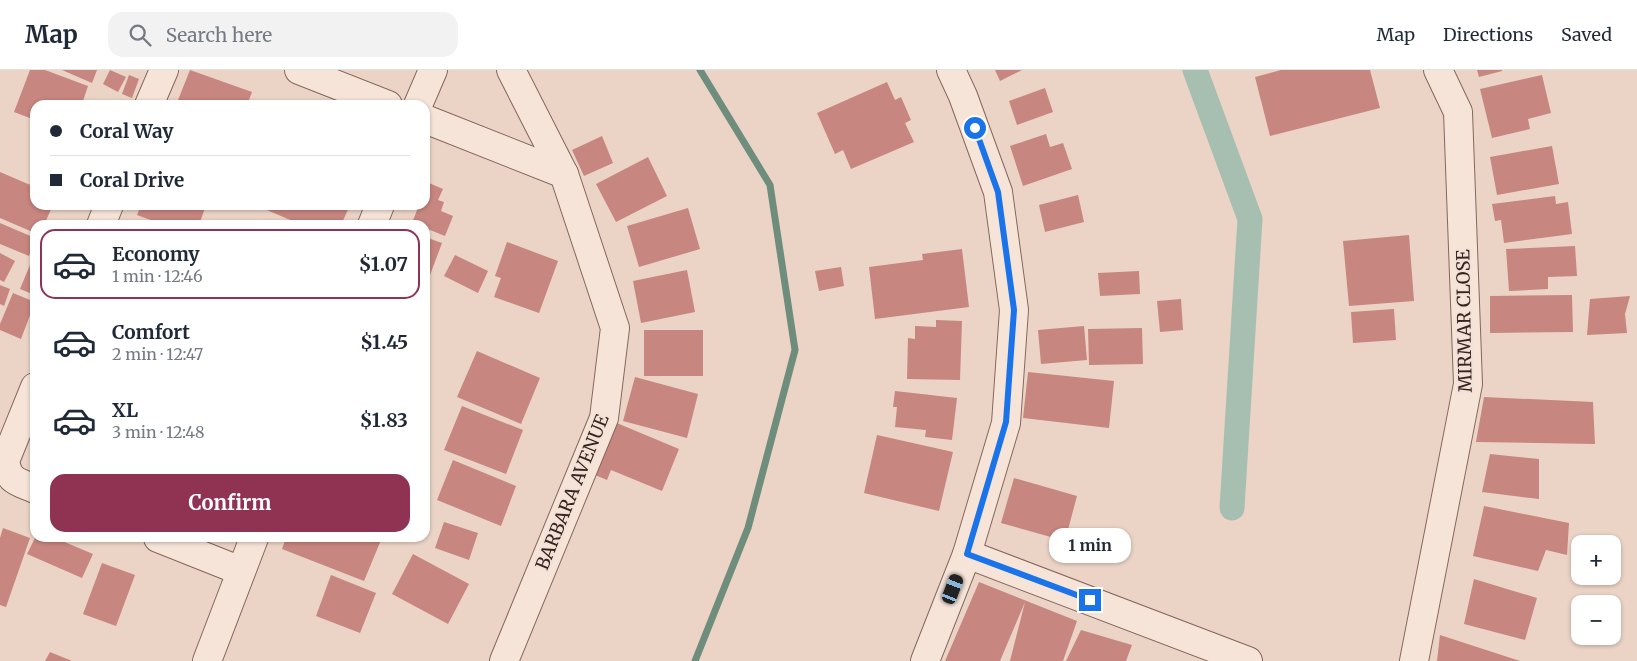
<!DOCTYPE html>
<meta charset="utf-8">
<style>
:root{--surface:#fff;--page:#f2f2f3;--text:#1f2937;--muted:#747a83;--line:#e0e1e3;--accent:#903251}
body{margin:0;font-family:Merriweather,serif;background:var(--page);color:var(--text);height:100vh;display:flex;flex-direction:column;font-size:19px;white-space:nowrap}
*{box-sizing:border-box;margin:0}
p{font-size:16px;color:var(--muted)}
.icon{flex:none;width:28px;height:28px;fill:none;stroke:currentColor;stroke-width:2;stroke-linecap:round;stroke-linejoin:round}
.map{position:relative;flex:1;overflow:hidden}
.drawer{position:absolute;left:30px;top:150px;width:400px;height:322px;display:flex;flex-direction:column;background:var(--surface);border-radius:15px;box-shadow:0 1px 4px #0004}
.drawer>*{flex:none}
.top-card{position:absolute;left:30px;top:30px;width:400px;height:110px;border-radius:15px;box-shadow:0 1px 4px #0004;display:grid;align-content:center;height:110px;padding:0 20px;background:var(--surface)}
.fabs{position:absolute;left:1571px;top:465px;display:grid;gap:10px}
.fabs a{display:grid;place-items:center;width:50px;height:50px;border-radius:10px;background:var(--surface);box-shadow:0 1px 4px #0004;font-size:25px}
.end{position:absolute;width:22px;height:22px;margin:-11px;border:6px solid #1a73e8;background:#fff;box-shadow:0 0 0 2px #fff}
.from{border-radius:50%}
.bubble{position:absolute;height:35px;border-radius:15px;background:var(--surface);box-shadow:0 1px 4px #0004;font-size:16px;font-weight:700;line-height:35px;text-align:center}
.car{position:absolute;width:15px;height:30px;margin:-15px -8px;border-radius:6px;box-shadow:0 0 4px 1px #0007;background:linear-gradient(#222 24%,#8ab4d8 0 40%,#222 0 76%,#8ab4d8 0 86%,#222 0)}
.top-card b{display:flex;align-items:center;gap:18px;height:48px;font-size:19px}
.top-card b+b{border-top:1px solid var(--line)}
.top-card i{width:12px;height:12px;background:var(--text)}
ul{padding:9px 0 0;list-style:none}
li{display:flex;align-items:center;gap:15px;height:70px;margin:0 10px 8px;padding:0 10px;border:2px solid transparent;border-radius:15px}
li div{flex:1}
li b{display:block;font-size:19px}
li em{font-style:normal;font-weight:700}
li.on{border-color:var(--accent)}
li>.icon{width:45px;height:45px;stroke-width:1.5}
.button{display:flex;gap:10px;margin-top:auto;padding:10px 20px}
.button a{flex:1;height:58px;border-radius:15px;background:var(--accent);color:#fff;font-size:20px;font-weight:700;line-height:58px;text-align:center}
header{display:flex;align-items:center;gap:30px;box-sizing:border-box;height:70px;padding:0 25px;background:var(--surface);border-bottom:1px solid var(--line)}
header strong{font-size:24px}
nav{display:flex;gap:28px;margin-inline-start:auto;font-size:18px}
.search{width:350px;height:45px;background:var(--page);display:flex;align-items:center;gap:12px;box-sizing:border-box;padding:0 18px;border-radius:15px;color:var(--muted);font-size:19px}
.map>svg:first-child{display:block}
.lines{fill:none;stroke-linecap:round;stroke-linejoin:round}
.stream{stroke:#6f8d7c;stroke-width:7}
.canal{stroke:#a7bfb1;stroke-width:25}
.building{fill:#c7867f}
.minor-casing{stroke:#85665d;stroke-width:30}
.minor{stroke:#f6e4d9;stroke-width:28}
.route{stroke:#1a73e8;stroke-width:6}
.labels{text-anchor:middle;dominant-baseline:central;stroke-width:4;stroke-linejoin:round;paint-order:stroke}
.street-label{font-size:18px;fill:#372420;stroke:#f3e1d6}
</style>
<header>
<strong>Map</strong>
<div class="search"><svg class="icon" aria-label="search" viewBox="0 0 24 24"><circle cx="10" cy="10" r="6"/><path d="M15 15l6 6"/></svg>Search here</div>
<nav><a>Map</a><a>Directions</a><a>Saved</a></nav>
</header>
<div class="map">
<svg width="1637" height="591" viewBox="0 0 1637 591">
<rect width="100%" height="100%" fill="#ebd4c6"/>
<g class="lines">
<!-- stream -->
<path class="stream" d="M695 591 748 458 795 280 770 115 700 0"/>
<!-- canal -->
<path class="canal" d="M1195 0 1250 149 1232 438"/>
</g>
<!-- building -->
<g class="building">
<path d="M30 0H45L88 16 82 34 76 32 75 35H35V50L14 42Z"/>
<path d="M62 0H97L92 13Z"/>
<path d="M110 0 126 7 118 22 103 14Z"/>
<path d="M190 0 252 22 247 35H176Z"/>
<path d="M995 0H1022L1000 11Z"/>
<path d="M1281 0H1370L1380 38 1270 66 1255 7Z"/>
<path d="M1477 0H1502V1L1479 7Z"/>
<path d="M129 5 139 9 132 28 122 24Z"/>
<path d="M1542 5 1551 43 1528 49 1530 59 1492 68 1480 19Z"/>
<path d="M887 12 895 30 901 27 911 50 905 53 914 72 851 99 843 80 835 84 817 43Z"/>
<path d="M1045 18 1053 42 1017 55 1009 31Z"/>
<path d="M1046 64 1050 77 1063 73 1072 99 1023 116 1010 76Z"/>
<path d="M602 66 613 93 584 106 572 80Z"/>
<path d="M1552 76 1559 114 1497 125 1490 87Z"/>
<path d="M648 87 667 126 616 152 596 114Z"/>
<path d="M0 102 35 117V135H53L44 155H35V163L0 148Z"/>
<path d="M429 113 443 119 438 130 444 132 441 141 453 146 445 166 425 158V155L412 153 419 135H425V122Z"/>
<path d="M1078 125 1084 152 1045 162 1039 135Z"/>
<path d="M1555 126 1556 134 1568 132 1572 164 1504 173 1501 150 1495 151 1492 134Z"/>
<path d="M141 135H206L199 155H164L137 145Z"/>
<path d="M255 135H350L341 155H302Z"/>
<path d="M688 138 700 179 639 197 627 156Z"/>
<path d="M0 153 35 168 29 186 0 174Z"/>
<path d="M1409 165 1414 231 1349 236 1343 171Z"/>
<path d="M425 167 442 173 430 205 425 203Z"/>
<path d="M507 172 558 191 539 243 494 227 501 208 495 206Z"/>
<path d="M1575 176 1577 206 1548 207V219L1509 221 1506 179Z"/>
<path d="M962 179 969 237 875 249 869 197 923 190 922 184Z"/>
<path d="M0 183 15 191 4 212 0 210Z"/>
<path d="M35 183V225L20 219Z"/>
<path d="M455 185 488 201 478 223 444 206Z"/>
<path d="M841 197 844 216 819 221 815 201Z"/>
<path d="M687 200 695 242 641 253 633 211Z"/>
<path d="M1139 201 1140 224 1100 226 1098 203Z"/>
<path d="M0 215 10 219 4 236 0 234Z"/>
<path d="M13 223 35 232 21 269 0 260V254Z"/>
<path d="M1572 225 1573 262 1490 263V226Z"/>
<path d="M1630 226 1625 244 1627 263 1587 265 1590 229Z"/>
<path d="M1181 229 1183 260 1160 262 1157 231Z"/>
<path d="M1394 239 1396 270 1353 273 1351 242Z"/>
<path d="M936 250 962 251 960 310 907 309 908 268 915 269V256L936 257Z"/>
<path d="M1084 256 1087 290 1041 294 1038 260Z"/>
<path d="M1142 258 1143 294 1089 295 1088 259Z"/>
<rect x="644" y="260" width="59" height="46"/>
<path d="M477 281 540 308 521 354 457 327Z"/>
<path d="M1028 302 1114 311 1109 358 1023 348Z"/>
<path d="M635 307 698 324 687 368 623 351Z"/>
<path d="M895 321 957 328 952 370 925 367 926 360 895 357 897 337H893Z"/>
<path d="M1484 327 1593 332 1595 374 1476 372Z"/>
<path d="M462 336 523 360 506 404 444 380Z"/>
<path d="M612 351 679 379 662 421 611 400 607 410 590 403Z"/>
<path d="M877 365 953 382 939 441 864 423Z"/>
<path d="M1490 384 1539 389V429L1482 422Z"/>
<path d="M453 390 516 416 501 456 437 430Z"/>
<path d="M1014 408 1077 426 1065 471 1001 453Z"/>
<path d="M1484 436 1569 453 1567 485 1546 480 1538 501 1473 486Z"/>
<path d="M444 452 478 463 469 490 435 478Z"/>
<path d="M3 458 30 468 6 537 0 535V468Z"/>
<path d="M35 468H55L93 484 82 508 27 484Z"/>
<path d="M286 468H374L381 470 364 511 282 479Z"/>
<path d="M413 484 469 514 448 554 392 524Z"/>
<path d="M102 493 135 505 116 556 83 544Z"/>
<path d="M331 505 376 523 360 563 316 546Z"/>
<path d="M1474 509 1537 528 1525 570 1464 554Z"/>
<path d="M979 512 1077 551 1063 591H1010L1025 532 1000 591H945Z"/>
<path d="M1081 560 1132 575 1126 591H1066Z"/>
<path d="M1440 565 1520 591H1437Z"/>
<path d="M50 582 72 591H45Z"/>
</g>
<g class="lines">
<!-- minor casing -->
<g class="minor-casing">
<g id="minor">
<path d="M299 0 388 35"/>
<path d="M149 35 164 0"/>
<path d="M418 35 433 0"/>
<path d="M425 49 564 104"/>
<path d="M101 155 109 135"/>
<path d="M372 155 380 135"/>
<path d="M35 317 5 391C9 412 17 411 35 419"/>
<path d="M158 468 241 501"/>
<path d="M967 484 1248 591"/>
<path d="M207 591 254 468"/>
<path d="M504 591 604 348 615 258 564 104 511 0"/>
<path d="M925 591 967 484 1006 353 1014 240 998 122 963 26 951 0"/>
<path d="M1414 591 1468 314 1458 42 1438 0"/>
</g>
</g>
<!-- minor -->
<use href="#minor" class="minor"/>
</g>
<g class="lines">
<!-- route -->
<path class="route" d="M975 58 998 122 1014 240 1006 352 967 484 1090 530"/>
</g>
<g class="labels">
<!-- street labels -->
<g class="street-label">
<text transform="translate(1464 251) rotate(-91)">MIRMAR CLOSE</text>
<text transform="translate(572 422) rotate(-68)">BARBARA AVENUE</text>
</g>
</g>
</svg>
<div class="fabs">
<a>+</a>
<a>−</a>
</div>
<i class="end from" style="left:975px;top:58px"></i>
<i class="end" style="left:1090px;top:530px"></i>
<div class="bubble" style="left:1049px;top:458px;width:82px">1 min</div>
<i class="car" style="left:953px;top:519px;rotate:21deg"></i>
<div class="top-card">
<b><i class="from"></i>Coral Way</b>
<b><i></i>Coral Drive</b>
</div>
<section class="drawer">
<ul>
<li class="on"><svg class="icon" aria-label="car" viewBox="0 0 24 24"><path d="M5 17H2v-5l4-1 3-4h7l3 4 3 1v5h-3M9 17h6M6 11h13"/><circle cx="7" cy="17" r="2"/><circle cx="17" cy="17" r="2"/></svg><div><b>Economy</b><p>1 min · 12:46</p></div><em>$1.07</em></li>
<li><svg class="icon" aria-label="car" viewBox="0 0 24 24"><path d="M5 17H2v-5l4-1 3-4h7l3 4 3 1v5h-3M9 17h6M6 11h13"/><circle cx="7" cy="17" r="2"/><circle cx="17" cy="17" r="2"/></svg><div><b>Comfort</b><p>2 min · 12:47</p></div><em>$1.45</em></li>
<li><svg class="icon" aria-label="car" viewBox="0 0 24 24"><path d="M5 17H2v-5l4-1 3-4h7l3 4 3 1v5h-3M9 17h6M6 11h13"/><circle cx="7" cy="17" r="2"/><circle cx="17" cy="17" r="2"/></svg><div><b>XL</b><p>3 min · 12:48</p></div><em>$1.83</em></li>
</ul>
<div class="button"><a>Confirm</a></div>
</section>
</div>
